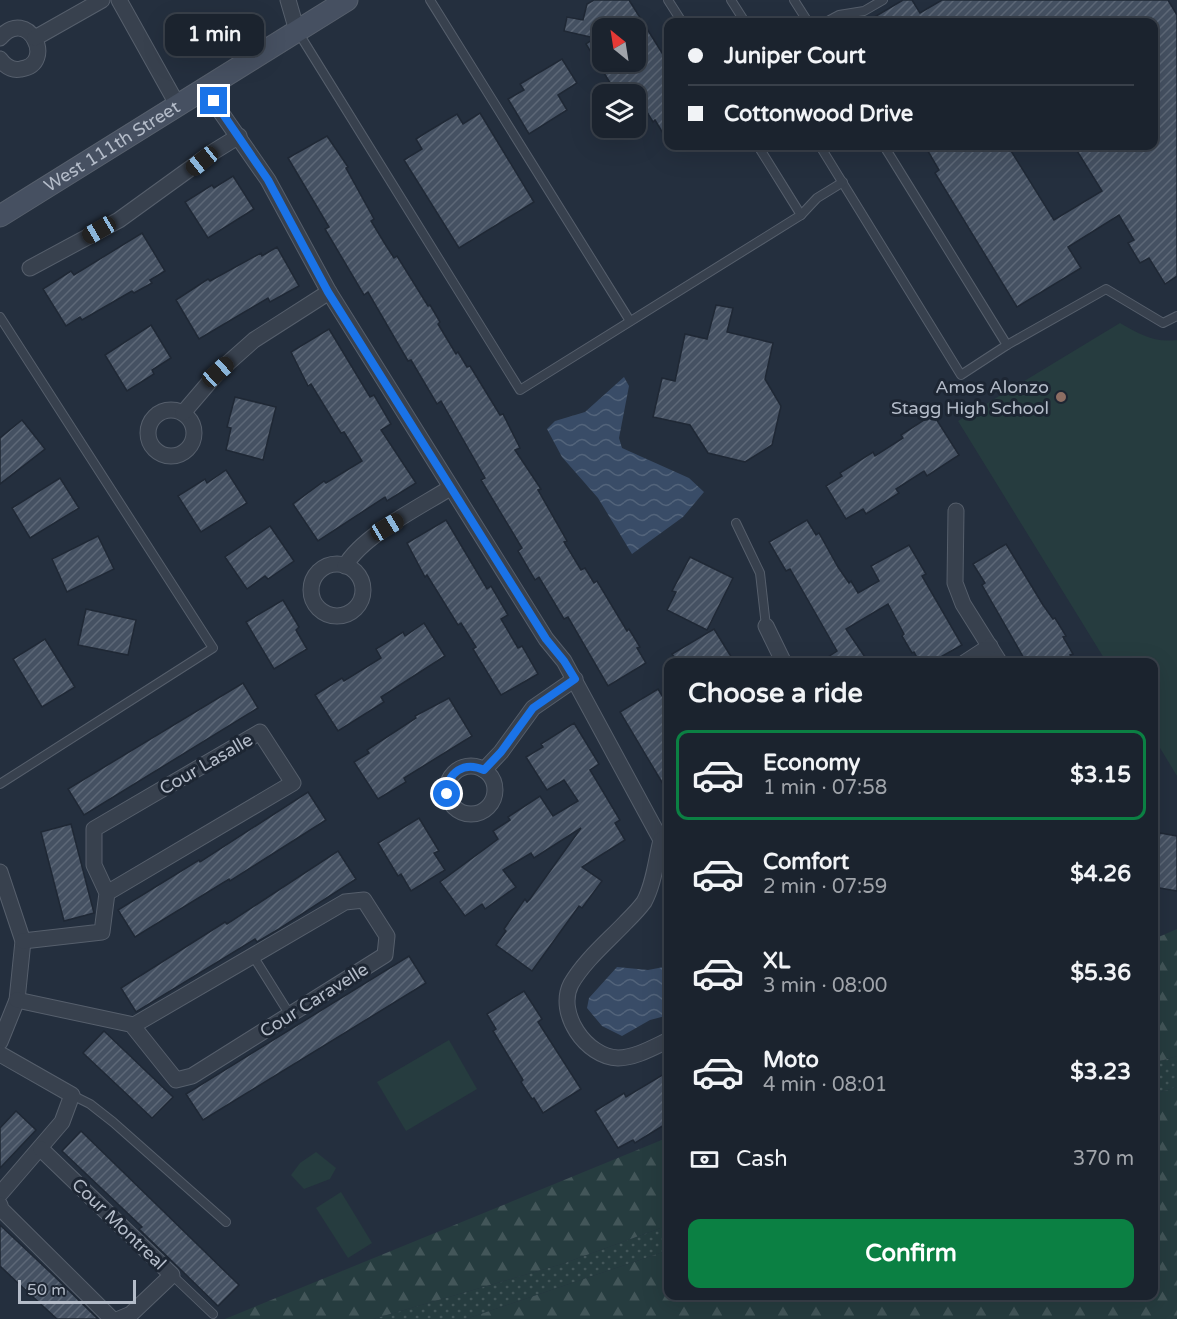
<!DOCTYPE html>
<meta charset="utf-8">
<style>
:root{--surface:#1b232e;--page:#282f3a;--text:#f1f3f6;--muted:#a0a4aa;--line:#39404a;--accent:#0b8043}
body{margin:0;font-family:"Varela Round",sans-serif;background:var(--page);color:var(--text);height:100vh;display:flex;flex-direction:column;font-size:22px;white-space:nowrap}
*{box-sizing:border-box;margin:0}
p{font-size:20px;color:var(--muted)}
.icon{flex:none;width:33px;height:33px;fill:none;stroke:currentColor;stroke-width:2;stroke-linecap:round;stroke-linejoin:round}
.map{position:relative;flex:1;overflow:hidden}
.drawer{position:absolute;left:664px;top:658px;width:494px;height:642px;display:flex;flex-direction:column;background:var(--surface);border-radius:12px;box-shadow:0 6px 24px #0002,0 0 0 2px var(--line)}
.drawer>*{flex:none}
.top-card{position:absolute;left:664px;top:18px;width:494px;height:132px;border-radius:12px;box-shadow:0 6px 24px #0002,0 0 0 2px var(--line);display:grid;align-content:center;height:132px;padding:0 24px;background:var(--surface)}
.needle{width:39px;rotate:330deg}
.fabs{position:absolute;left:592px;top:18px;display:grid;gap:12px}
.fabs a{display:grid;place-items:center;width:54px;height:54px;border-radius:12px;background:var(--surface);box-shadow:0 6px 24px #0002,0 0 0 2px var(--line);font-size:30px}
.scale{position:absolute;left:18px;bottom:15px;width:118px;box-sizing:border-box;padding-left:6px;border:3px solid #b4bcc9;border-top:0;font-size:16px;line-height:21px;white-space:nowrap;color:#b4bcc9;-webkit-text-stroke:4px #1d2633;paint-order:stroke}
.end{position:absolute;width:27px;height:27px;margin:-14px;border:8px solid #1a73e8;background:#fff;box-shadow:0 0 0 3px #fff}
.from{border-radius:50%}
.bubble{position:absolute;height:42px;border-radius:12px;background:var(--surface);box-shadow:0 6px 24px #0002,0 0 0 2px var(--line);font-size:20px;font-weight:800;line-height:42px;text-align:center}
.car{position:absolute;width:18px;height:36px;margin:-18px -9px;border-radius:8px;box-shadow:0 0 4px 2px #0007;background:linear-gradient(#222 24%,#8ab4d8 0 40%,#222 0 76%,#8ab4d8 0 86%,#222 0)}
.top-card b{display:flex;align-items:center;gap:21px;height:57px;font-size:22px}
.top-card b+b{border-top:2px solid var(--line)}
.top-card i{width:15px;height:15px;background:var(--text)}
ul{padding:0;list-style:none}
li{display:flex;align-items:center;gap:18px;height:90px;margin:0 12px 9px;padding:0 12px;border:3px solid transparent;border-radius:12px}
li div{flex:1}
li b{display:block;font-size:22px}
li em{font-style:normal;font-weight:800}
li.selected{border-color:var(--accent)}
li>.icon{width:54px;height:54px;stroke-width:1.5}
h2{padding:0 24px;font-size:27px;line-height:72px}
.pay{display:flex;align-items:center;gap:15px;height:66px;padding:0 24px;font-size:22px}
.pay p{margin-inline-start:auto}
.cta{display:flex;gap:12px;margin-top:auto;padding:12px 24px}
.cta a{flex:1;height:69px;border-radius:12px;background:var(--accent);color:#fff;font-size:24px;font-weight:800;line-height:69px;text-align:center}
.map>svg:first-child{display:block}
.grass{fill:url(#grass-dots)}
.forest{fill:url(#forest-firs)}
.park{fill:#263c3f}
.water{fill:url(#water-waves)}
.building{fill:url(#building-hatch);stroke:#1f2835;stroke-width:1.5;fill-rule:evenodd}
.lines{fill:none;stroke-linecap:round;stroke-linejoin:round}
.service-casing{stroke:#565f6c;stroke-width:10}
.minor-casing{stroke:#565f6c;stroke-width:17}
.secondary-casing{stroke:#565f6c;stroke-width:23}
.service{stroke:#38414e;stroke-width:8}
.minor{stroke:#38414e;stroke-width:15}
.secondary{stroke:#465061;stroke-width:21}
.route{stroke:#1a73e8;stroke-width:8}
.education-dot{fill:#8d6e63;stroke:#1d2633;stroke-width:2}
.labels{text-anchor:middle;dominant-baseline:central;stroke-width:6;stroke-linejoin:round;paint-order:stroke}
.street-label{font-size:18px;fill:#b4bcc9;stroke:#1d2633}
.poi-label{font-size:18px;fill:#b4bcc9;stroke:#1d2633;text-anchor:end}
</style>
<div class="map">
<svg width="1177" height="1319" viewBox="0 0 1177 1319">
<defs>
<pattern id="grass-dots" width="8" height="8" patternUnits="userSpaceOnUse" patternTransform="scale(1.5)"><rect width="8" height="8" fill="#263c3f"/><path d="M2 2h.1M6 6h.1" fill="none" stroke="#435659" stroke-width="1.8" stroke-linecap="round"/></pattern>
<pattern id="forest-firs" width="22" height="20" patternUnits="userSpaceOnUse" patternTransform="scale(1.5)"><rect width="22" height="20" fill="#263c3f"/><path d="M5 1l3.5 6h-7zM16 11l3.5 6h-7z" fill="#435659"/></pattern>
<pattern id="water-waves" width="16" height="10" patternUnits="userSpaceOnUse" patternTransform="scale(1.5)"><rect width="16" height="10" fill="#394c67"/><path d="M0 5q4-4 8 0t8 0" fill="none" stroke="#53647b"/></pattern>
<pattern id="building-hatch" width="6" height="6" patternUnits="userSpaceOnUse" patternTransform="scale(1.5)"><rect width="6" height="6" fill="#455162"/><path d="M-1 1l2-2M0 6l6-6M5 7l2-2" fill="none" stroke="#5d6877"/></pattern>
</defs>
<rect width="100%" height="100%" fill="#242f3e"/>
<!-- grass -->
<g class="grass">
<path d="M1177 1056V1087L1154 1094V1063Z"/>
<path d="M669 1225V1250L466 1319H373L562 1264Z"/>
</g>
<!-- forest -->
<g class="forest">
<path d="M1177 929V1056L1154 1063V939Z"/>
<path d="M1177 1087V1319H466L669 1250V1296H1154V1094Z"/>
<path d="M669 1137V1225L562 1264 373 1319H225Z"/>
</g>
<!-- park -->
<g class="park">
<path d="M1120 323C1139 334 1154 343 1177 340V776L1154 738V663H1107L958 421Z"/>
<path d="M449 1040 477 1089 406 1131 377 1082Z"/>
<path d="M316 1152 336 1168 330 1179 304 1189 291 1175 300 1163Z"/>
<path d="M341 1192 372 1243 348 1258 316 1208Z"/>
</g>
<!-- water -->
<g class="water">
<path d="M624 377 629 386 619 438 622 448 689 478 704 492 683 517 632 554 598 498 562 457 547 429 555 421 585 412Z"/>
<path d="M669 966V1015L650 1020 622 1036 602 1026 587 1008 589 998 617 967 648 970Z"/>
</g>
<!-- building -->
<g class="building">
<path d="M594 0H629L669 64V143L655 120 653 122 647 112 636 119V94H617L586 44 595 38 564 31 567 17 583 20 587 4ZM603 28H636V62H603Z"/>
<path d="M903 0H912L920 13 942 0H1168L1177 15V276L1165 284 1149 258 1140 263 1128 243 1134 240 1119 215 1068 247 1081 268 1017 307 935 173 939 170 925 146H1008L1054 220 1102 191 1074 146H1154V22H866Z"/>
<path d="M562 59 577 83 558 95 567 110 529 134 508 99 524 90 520 84Z"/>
<path d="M480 113 534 202 459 248 404 160 422 149 416 139 427 132 457 114 463 124Z"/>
<path d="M327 136 348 167 346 168 374 219 371 221 385 244 394 258 397 256 428 306 430 305 440 322 438 324 456 354 458 352 467 367 470 366 500 415 503 414 520 448 515 450 541 489 538 490 567 541 564 542 581 570 585 568 594 583 597 581 627 631 629 629 640 647 637 648 646 663 608 686 568 617 564 619 539 577 535 580 518 551 522 548 481 480 485 478 441 401 437 404 411 360 408 361 368 292 364 295 325 229 329 227 288 158Z"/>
<path d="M233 176 254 209 208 238 185 202 212 185 214 188Z"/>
<path d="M142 233 165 271 150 280 152 283 134 293 132 291 82 320 80 317 66 326 43 289 71 271 74 275Z"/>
<path d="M277 247 299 286 270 302 268 298 199 339 176 300 208 279 210 281 261 253 262 256Z"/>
<path d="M716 305 733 308 727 332 773 343 765 379 781 406 772 445 745 462 708 453 690 425 653 417 662 378 675 381 685 334 707 339Z"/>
<path d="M151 325 171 358 152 370 154 374 127 391 105 355Z"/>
<path d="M329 329 370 397 374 395 391 424 381 430 416 483 387 501 385 497 318 541 293 504 324 481 326 483 362 461 344 432 341 433 311 384 308 386 291 352Z"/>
<path d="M235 397 276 407 263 460 226 450 231 428 227 427Z"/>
<path d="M933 414 959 455 927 476 924 471 896 489 899 493 866 514 863 509 846 519 826 486 842 476 840 473 873 452 875 456 903 438 901 435Z"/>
<path d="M22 420 45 449 0 484V438Z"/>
<path d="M226 470 247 503 201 532 178 496 205 479 207 483Z"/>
<path d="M60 478 79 508 30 538 12 508Z"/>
<path d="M446 520 487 589 491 586 508 615 501 619 518 648 522 646 538 674 501 695 473 649 476 647 461 623 458 625 427 575 425 577 407 543Z"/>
<path d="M807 520 816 535 819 533 838 567 849 583 851 581 858 593 879 581 871 566 909 545 926 574 922 576 962 645 930 663H920L914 652 912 653 902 636 904 634 888 604 846 629 869 663H819L837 651 790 569 786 571 769 542Z"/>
<path d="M270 526 294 561 268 579 265 576 247 589 225 557Z"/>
<path d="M98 536 114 569 67 592 52 559Z"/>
<path d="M1006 544 1043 605 1053 619 1055 618 1066 636 1063 637 1073 654 1070 655 1075 663H1033L1030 657 1025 660 982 585 985 583 973 564Z"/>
<path d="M690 557 733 578 707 630 667 610 676 592 672 591Z"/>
<path d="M283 600 299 627 296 630 307 649 274 669 246 622Z"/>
<path d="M86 609 136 620 128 655 78 645Z"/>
<path d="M424 623 445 656 381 697 384 702 338 731 315 695 342 678 344 681 381 658 376 649 403 632 405 636Z"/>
<path d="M714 629 735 663H678L672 654Z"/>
<path d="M45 639 75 687 42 707 13 659Z"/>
<path d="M243 683 258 708 84 815 68 789Z"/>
<path d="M658 689 669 707V794L620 712Z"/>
<path d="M449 698 472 736 404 778 406 782 378 799 354 762 369 753 367 750 416 718 415 716Z"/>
<path d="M574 723 599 764 590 770 620 820 615 823 625 840 582 867 602 881 582 908 579 906 532 971 496 945 506 931 504 929 525 899 527 902 530 899 581 828 534 858 531 853 503 870 516 887 485 909 482 904 465 916 440 882 498 839 493 831 510 820 508 817 540 796 553 816 578 801 564 780 547 790 526 757 543 747 541 744Z"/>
<path d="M308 792 326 820 230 881 229 879 135 937 118 910 199 860 200 862Z"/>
<path d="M419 818 439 851 434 853 445 870 411 891 401 874 398 876 378 843Z"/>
<path d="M71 824 94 913 64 921 41 832Z"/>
<path d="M1160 833 1177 836V891L1154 887V855Z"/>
<path d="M338 851 356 879 279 929 257 942 255 939 136 1012 121 988 225 922 227 924Z"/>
<path d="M409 956 426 983 203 1120 186 1094Z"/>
<path d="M524 991 542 1019 538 1022 581 1089 543 1113 534 1098 532 1099 521 1082 523 1080 493 1031 496 1029 487 1014Z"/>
<path d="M104 1031 173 1097 152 1118 83 1053Z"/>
<path d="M669 1071V1122L635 1143 633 1140 618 1148 595 1111 624 1093 626 1097Z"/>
<path d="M16 1111 36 1130 0 1168V1128Z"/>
<path d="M81 1131 239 1285 218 1306 139 1229 142 1227 62 1151Z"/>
<path d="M0 1225 51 1273 98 1319H57L19 1284 0 1266Z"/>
</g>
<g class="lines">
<!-- service casing -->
<g class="service-casing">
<g id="service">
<path d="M430 0 630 321"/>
<path d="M668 0 682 22"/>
<path d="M731 0 745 22"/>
<path d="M794 0 808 22"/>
<path d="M826 22 839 15 864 11 883 0"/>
<path d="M298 32 520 390 801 215 758 146"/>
<path d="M820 146 961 375 1007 345 1106 289 1163 323 1177 316"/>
<path d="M884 146 1007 345"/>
<path d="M801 215 817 198 843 182"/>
<path d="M0 317 213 648 0 784"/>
<path d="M736 523 760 573 766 626"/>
<path d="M253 956 290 1015"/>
<path d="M72 1095 90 1104 113 1122 226 1222"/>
<path d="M172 1275 213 1314"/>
</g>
</g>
<!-- minor casing -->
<g class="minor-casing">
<g id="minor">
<path d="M119 0 177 104"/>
<path d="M288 0 297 31"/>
<path d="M0 38C28 5 57 64 21 69 12 71 5 66 0 59"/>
<path d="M35 38 102 0"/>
<path d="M204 88 268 180 329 292 546 639 564 661 661 840"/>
<path d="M30 268 119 220 213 152 239 136"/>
<circle cx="171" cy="433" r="23"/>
<path d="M183 413 218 372 254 340 329 292"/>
<path d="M956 511 955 583 963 604 1000 663"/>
<circle cx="337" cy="590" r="26"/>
<path d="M345 566C363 535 420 507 450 488"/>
<path d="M766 626 784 663"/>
<path d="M964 663 990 646"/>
<circle cx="471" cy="790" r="24"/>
<path d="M484 770 501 752 533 708 575 679"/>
<path d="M669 836 661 840C656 860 654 884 644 902 639 909 632 916 626 922 608 941 584 961 571 984 556 1013 586 1057 618 1058 635 1058 654 1047 669 1040"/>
<path d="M0 872 23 941 17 1000 0 1042"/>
<path d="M23 941 102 932 107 893 293 783 260 732 94 829V865L107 893"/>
<path d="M17 1000 134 1025 345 902 364 900 387 936 385 955 192 1076 176 1080 132 1025"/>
<path d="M0 1054 72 1095 62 1122 0 1194"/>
<path d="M41 1149 172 1275 131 1314 119 1319"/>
<path d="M0 1205 1 1209 112 1319"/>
</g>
</g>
<!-- secondary casing -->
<g class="secondary-casing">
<g id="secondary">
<path id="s1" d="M0 216 347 0"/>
</g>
</g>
<!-- service -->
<use href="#service" class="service"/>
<!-- minor -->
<use href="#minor" class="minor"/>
<!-- secondary -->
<use href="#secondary" class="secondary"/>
</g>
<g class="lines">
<!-- route -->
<path class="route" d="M214 101 268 180 328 292 546 639 564 661 575 679 533 708 501 752 484 770C464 761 447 772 447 794"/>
</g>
<!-- markers -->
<circle class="education-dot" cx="1061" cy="397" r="6"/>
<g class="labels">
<!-- street labels -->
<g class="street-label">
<text stroke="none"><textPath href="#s1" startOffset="132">West 111th Street</textPath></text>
<text transform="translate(206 764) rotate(-30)">Cour Lasalle</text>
<text transform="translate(314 1000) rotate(-32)">Cour Caravelle</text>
<text transform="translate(119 1224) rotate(44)">Cour Montreal</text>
</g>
<!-- poi labels -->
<g class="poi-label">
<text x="1049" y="387">Amos Alonzo<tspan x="1049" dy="21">Stagg High School</tspan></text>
</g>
</g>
</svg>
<div class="fabs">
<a><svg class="needle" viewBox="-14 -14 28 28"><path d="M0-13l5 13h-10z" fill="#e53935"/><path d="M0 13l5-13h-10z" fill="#a0a4aa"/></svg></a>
<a><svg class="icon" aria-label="layers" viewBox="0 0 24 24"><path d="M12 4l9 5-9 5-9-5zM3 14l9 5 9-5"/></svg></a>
</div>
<div class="scale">50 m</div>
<i class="end from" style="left:447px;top:794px"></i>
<i class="end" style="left:214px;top:101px"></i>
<div class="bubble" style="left:165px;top:14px;width:99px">1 min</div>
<i class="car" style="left:202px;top:161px;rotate:231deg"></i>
<i class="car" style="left:99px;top:230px;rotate:240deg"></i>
<i class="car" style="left:218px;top:372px;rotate:48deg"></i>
<i class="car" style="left:387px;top:527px;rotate:59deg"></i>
<div class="top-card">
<b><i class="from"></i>Juniper Court</b>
<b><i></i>Cottonwood Drive</b>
</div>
<section class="drawer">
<h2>Choose a ride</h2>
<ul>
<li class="selected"><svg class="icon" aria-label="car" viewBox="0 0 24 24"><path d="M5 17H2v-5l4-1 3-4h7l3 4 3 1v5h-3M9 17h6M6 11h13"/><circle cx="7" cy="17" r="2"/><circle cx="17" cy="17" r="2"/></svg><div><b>Economy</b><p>1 min · 07:58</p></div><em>$3.15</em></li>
<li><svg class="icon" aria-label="car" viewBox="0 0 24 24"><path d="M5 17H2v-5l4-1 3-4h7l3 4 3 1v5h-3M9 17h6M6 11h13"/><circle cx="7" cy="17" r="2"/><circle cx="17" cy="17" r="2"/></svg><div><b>Comfort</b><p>2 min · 07:59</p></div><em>$4.26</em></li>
<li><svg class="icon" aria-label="car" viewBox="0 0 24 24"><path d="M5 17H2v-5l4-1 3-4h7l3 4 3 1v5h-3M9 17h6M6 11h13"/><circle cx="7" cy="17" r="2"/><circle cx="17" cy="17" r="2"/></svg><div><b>XL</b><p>3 min · 08:00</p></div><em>$5.36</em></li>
<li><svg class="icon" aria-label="car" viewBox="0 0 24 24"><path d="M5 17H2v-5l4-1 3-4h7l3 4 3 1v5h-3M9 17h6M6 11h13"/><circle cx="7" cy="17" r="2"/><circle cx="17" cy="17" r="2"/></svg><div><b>Moto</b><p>4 min · 08:01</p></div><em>$3.23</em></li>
</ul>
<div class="pay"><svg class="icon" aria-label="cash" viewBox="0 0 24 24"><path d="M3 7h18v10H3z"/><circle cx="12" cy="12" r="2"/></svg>Cash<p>370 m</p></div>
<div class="cta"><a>Confirm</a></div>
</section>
</div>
